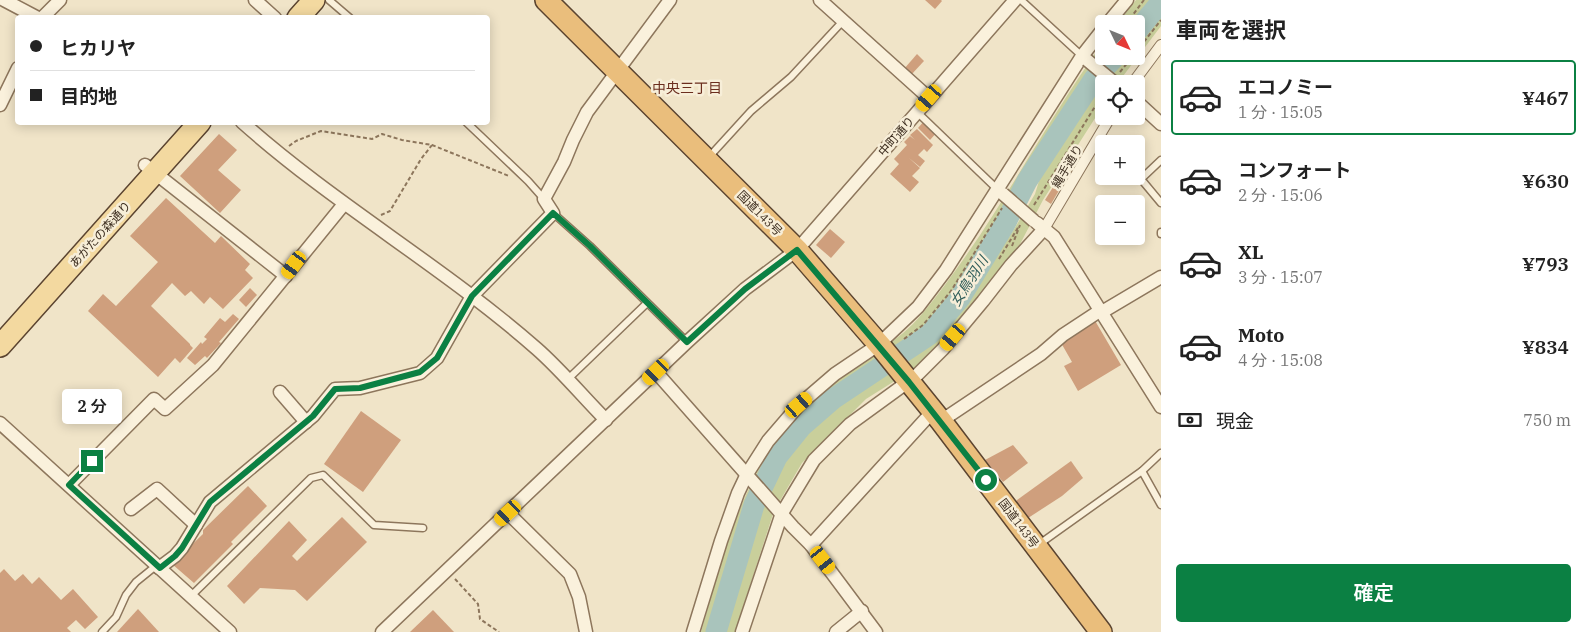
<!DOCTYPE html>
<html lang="ja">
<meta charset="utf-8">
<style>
:root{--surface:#fff;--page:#f2f2f2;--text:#222;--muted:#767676;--line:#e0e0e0;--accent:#0b8043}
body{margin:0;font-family:"IBM Plex Serif","Noto Sans JP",serif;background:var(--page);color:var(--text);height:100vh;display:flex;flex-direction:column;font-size:19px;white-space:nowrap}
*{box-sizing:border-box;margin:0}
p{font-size:16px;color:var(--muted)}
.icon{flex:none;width:28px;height:28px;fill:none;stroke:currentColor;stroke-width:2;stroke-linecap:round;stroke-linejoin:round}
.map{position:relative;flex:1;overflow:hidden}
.panel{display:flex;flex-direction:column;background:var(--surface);width:425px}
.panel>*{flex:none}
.hud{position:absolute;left:15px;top:15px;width:475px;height:110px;border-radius:5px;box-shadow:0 2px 12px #0003;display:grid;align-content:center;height:110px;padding:0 15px;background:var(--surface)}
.needle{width:32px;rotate:133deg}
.controls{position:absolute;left:1095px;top:15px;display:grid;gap:10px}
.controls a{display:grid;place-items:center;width:50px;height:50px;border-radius:5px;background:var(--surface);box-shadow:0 2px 12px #0003;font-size:25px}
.end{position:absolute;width:22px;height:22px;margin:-11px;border:6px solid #0b8043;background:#fff;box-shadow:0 0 0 2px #fff}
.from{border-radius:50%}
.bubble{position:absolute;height:35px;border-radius:5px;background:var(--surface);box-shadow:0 2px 12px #0003;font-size:16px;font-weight:600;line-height:35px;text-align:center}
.car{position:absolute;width:15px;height:30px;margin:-15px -8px;border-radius:6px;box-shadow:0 0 4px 1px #0007;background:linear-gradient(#f5c518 24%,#345 0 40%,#f5c518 0 76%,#345 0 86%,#f5c518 0)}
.hud b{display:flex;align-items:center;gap:18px;height:48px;font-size:19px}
.hud b+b{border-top:1px solid var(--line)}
.hud i{width:12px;height:12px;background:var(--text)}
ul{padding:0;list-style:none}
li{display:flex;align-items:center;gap:15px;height:75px;margin:0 10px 8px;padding:0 5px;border:2px solid transparent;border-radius:5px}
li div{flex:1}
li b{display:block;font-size:19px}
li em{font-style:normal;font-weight:600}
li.active{border-color:var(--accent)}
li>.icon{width:45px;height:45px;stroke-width:1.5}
h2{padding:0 15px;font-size:22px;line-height:60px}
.pay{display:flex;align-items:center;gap:12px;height:55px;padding:0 15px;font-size:19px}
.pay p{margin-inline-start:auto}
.button{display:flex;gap:10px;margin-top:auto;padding:10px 15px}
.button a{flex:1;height:58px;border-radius:5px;background:var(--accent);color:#fff;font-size:20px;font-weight:600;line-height:58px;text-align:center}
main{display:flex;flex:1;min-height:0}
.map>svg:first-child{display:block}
.green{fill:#c9cf9b}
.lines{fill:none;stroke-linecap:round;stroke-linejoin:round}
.river{stroke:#a9c4bc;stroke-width:21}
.building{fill:#cf9f7d}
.service-casing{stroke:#8d765c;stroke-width:9}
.pedestrian-casing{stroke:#8d765c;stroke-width:12}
.minor-casing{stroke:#8d765c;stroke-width:15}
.primary-casing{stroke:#5b4430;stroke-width:24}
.trunk-casing{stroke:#5b4430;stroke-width:24}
.path{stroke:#8d765c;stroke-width:2;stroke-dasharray:4 2.5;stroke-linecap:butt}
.service{stroke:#faf1dc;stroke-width:6}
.pedestrian{stroke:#faf1dc;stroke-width:10}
.minor{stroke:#faf1dc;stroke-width:12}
.primary{stroke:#f3d9a0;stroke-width:21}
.trunk{stroke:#eabe7c;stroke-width:21}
.minor-bridge-casing{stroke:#8d765c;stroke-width:15;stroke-linecap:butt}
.minor-bridge{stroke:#faf1dc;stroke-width:12}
.route{stroke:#0b8043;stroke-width:6}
.labels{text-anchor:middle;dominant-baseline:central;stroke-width:5;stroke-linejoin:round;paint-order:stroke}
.street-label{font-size:12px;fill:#3d2e20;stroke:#f7eed8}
.neighbourhood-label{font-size:14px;fill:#6b2e1e;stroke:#f7eed8}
.water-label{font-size:14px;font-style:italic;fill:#2f5d5a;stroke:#f7eed8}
</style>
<main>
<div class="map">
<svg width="1161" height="632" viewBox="0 0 1161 632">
<rect width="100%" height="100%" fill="#f0e4c8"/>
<!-- green -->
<g class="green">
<path d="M1136 0H1159L1136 28V24H1117Z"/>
<path d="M1161 12V26L1117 84H1104V104L1043 200 1017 250 951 332 917 367 866 399 802 463 774 511 735 632H721L765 487 786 451 808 425 835 402 879 376 901 365 947 327 1013 231 1035 194 1042 171 1060 137 1103 80 1114 71 1126 56H1136V43Z"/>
<path d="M1104 41V56H1113L1093 76 1058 128 1021 185 1003 222 957 295 927 331 897 347 883 359 832 395 800 424 774 456 764 477 744 531 713 632H701C724 555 743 466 805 409 816 399 827 388 839 379 866 357 899 342 922 314 992 230 1040 130 1104 41Z"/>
</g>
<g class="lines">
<!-- river -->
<g class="river">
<path d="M1136 32 1161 2"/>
<path d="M716 632 754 505 777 457 802 426 833 399 929 335 960 298 1005 224 1027 181 1094 79 1116 56"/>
</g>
</g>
<!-- building -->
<g class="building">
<path d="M925 0H941L942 1 935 9Z"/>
<path d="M917 54 924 61 911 75 904 69Z"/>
<path d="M925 120 937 132 930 140 918 128Z"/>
<path d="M917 129 933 145 927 152 924 149 918 155 925 161 920 167 909 158 920 168 912 176 919 182 910 192 890 174 899 164 894 159 907 145 904 142 910 136 915 140 910 135Z"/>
<path d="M219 134 237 150 218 170 241 190 220 213 180 176Z"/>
<path d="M1055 184 1061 187 1051 204 1045 200Z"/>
<path d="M166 198 215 243 221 236 250 264 245 270 253 278 223 309 210 297 204 304 191 291 185 296 172 283 151 306 190 344V345L193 348 180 363 175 358 158 377 88 311 103 294 116 306 158 262 130 236Z"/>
<path d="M830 229 845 242 831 258 816 245Z"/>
<path d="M250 288 257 295 246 307 239 300Z"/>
<path d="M233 314 239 319 219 342 221 343 207 358 205 356 195 365 187 358 201 342 202 344 207 339 204 337 220 318 225 322Z"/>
<path d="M1094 319 1121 365 1078 391 1064 366 1072 362 1060 341Z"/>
<path d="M361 411 401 440 363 492 324 464Z"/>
<path d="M1013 445 1028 463 1003 482 985 460Z"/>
<path d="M1071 461 1083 478 1062 496 1025 520 1013 503Z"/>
<path d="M248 486 267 506 231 542 233 544 194 583 172 564 203 534V530Z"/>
<path d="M342 517 367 542 307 601 295 590 260 588 244 604 227 586 289 521 307 540 292 556 297 561Z"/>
<path d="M4 569 15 581 23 574 32 584 39 577 61 600 73 589 98 617 85 629 76 620 67 628 71 632H0V573Z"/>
<path d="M138 609 159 632H117Z"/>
<path d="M433 610 454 632H410Z"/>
</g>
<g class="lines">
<!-- service casing -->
<g class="service-casing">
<g id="service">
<path d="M329 0 350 18"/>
<path d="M1021 0 1082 56"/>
<path d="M917 112 997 189"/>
<path d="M466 122 528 181 544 199"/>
<path d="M1098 138 1104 144"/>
<path d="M709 157 751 111 791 77 843 21"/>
<path d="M1136 173 1161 203"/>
<path d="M1141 179 1161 160"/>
<path d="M553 213 590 246 687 342"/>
<path d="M1161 232V234"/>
<path d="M567 380 647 303"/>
<path d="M1142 471 1161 505"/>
<path d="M1038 545 1142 471 1161 453"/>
<path d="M191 596 311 478 323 475 374 525 423 528"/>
<path d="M102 632 116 617 126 595 136 582 157 565"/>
</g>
</g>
<!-- pedestrian casing -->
<g class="pedestrian-casing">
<g id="pedestrian">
<path d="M1132 84 1161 45"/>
<path d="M1044 229 1111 116"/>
</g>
</g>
<!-- minor casing -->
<g class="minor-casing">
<g id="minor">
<path d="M4 0 38 18"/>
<path d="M255 0 275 18"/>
<path d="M820 0 929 98"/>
<path d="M42 18 60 0"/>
<path d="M1107 24 1127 0"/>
<path d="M1136 101 1161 124"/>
<path d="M0 105 18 68"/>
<path d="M242 122C335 205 444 267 537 349 562 371 583 397 606 420"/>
<path d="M145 165 286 276"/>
<path d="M1037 223 1054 237 1161 407"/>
<path d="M1102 312 1161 277"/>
<path d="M656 372 793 527 811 545 876 632"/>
<path d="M280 392 306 422"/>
<path d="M941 421 1041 354 1063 335 1101 310"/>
<path d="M0 423 230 632"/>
<path d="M69 485 154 399 165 409 213 365 344 204"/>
<path d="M131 509 157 489 196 525"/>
<path d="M508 513 570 574 579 597 586 632"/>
<path d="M811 545 933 411"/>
<path d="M159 568 175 556 182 548 210 502 313 416 335 389 360 388 420 373 437 358 472 296 553 213 544 199 564 162 573 140 587 112 670 0"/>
<path d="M382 632 687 342 745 289 797 250 1015 0"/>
<path d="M693 632 721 541 738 493 747 474 768 441 799 405 835 374 878 345 918 307 946 270 1082 56 1104 28"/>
<path d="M742 632 782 513 814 460 850 424 916 376 943 349 983 301 1011 265 1044 229"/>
<path d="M836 632 862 611"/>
</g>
</g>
<!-- primary casing -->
<g class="primary-casing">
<g id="primary">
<path d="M298 18 314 0"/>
<path d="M0 346 200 122"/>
</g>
</g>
<!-- trunk casing -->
<g class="trunk-casing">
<path id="trunk" d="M546 0 797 250 882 348 941 421 1101 632"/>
</g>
<!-- path -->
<g class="path">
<path d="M1126 24 1144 0"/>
<path d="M1136 52 1161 20"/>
<path d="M1120 72 1133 56"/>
<path d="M289 146 296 141 321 131 372 139 382 134 402 140 432 145 509 176"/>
<path d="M1034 205 1104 92"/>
<path d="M381 215 390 211 421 159 432 145"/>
<path d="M1012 246 1020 225"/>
<path d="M999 259 1019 226"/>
<path d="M904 339 923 325 951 291 1002 208"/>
<path d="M455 579 478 604 480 619 499 632"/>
</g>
<!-- service -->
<use href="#service" class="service"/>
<!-- pedestrian -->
<use href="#pedestrian" class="pedestrian"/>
<!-- minor -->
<use href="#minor" class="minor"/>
<!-- primary -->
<use href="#primary" class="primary"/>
<!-- trunk -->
<use href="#trunk" class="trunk"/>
<!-- minor-bridge casing -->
<g class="minor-bridge-casing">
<g id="minor-bridge">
<path d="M1087 60 1116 84"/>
<path d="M1003 194 1034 221"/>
</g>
</g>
<!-- minor-bridge -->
<use href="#minor-bridge" class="minor-bridge"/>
</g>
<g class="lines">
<!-- route -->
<path class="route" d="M92 461 69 485 160 568 175 556 182 548 210 502 313 416 335 389 360 388 420 372 437 358 472 296 553 213 590 246 687 342 745 289 797 250 909 382 986 480"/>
</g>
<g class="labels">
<!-- street labels -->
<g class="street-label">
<text transform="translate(896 136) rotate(-49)">中町通り</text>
<text transform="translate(1067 166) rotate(-59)">縄手通り</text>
<text transform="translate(760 213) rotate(45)">国道143号</text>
<text transform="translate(100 234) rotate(-48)">あがたの森通り</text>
<text transform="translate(1019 523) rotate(53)">国道143号</text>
</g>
<!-- neighbourhood labels -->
<g class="neighbourhood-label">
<text x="687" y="88">中央三丁目</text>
</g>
<!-- water labels -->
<g class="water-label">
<text transform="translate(969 281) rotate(-57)">女鳥羽川</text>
</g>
</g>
</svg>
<div class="controls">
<a><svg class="needle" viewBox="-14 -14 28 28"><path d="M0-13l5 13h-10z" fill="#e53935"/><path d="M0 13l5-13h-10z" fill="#767676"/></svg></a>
<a><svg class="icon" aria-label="locate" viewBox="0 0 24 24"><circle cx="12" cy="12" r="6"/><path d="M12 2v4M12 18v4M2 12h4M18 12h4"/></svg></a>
<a>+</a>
<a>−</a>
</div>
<i class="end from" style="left:986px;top:480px"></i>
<i class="end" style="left:92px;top:461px"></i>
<div class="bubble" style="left:62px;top:389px;width:60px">2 分</div>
<i class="car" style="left:929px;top:98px;rotate:221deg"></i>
<i class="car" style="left:294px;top:265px;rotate:216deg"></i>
<i class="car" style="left:953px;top:337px;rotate:220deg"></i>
<i class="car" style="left:656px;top:372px;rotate:226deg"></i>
<i class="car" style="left:799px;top:405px;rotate:49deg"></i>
<i class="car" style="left:508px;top:513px;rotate:227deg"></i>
<i class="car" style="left:823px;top:560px;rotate:142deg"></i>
<div class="hud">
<b><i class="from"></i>ヒカリヤ</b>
<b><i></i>目的地</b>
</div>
</div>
<section class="panel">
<h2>車両を選択</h2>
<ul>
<li class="active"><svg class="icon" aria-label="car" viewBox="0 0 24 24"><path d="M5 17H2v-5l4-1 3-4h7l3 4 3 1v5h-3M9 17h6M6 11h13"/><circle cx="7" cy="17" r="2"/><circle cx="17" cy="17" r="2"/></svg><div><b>エコノミー</b><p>1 分 · 15:05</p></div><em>¥467</em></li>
<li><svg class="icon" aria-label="car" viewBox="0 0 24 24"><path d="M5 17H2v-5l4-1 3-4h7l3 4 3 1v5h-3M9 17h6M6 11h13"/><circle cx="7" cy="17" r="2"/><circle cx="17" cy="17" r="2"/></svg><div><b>コンフォート</b><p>2 分 · 15:06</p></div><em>¥630</em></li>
<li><svg class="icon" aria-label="car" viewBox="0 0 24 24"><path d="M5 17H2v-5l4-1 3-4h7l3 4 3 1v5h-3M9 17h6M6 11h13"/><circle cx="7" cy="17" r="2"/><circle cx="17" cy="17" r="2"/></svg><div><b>XL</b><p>3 分 · 15:07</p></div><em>¥793</em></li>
<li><svg class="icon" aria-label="car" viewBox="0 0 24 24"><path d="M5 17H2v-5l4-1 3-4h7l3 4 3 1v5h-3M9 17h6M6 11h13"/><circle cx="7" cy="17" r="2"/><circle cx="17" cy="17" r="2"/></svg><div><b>Moto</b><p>4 分 · 15:08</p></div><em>¥834</em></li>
</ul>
<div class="pay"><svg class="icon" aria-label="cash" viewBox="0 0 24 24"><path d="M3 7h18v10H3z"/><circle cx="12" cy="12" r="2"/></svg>現金<p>750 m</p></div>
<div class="button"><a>確定</a></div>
</section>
</main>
